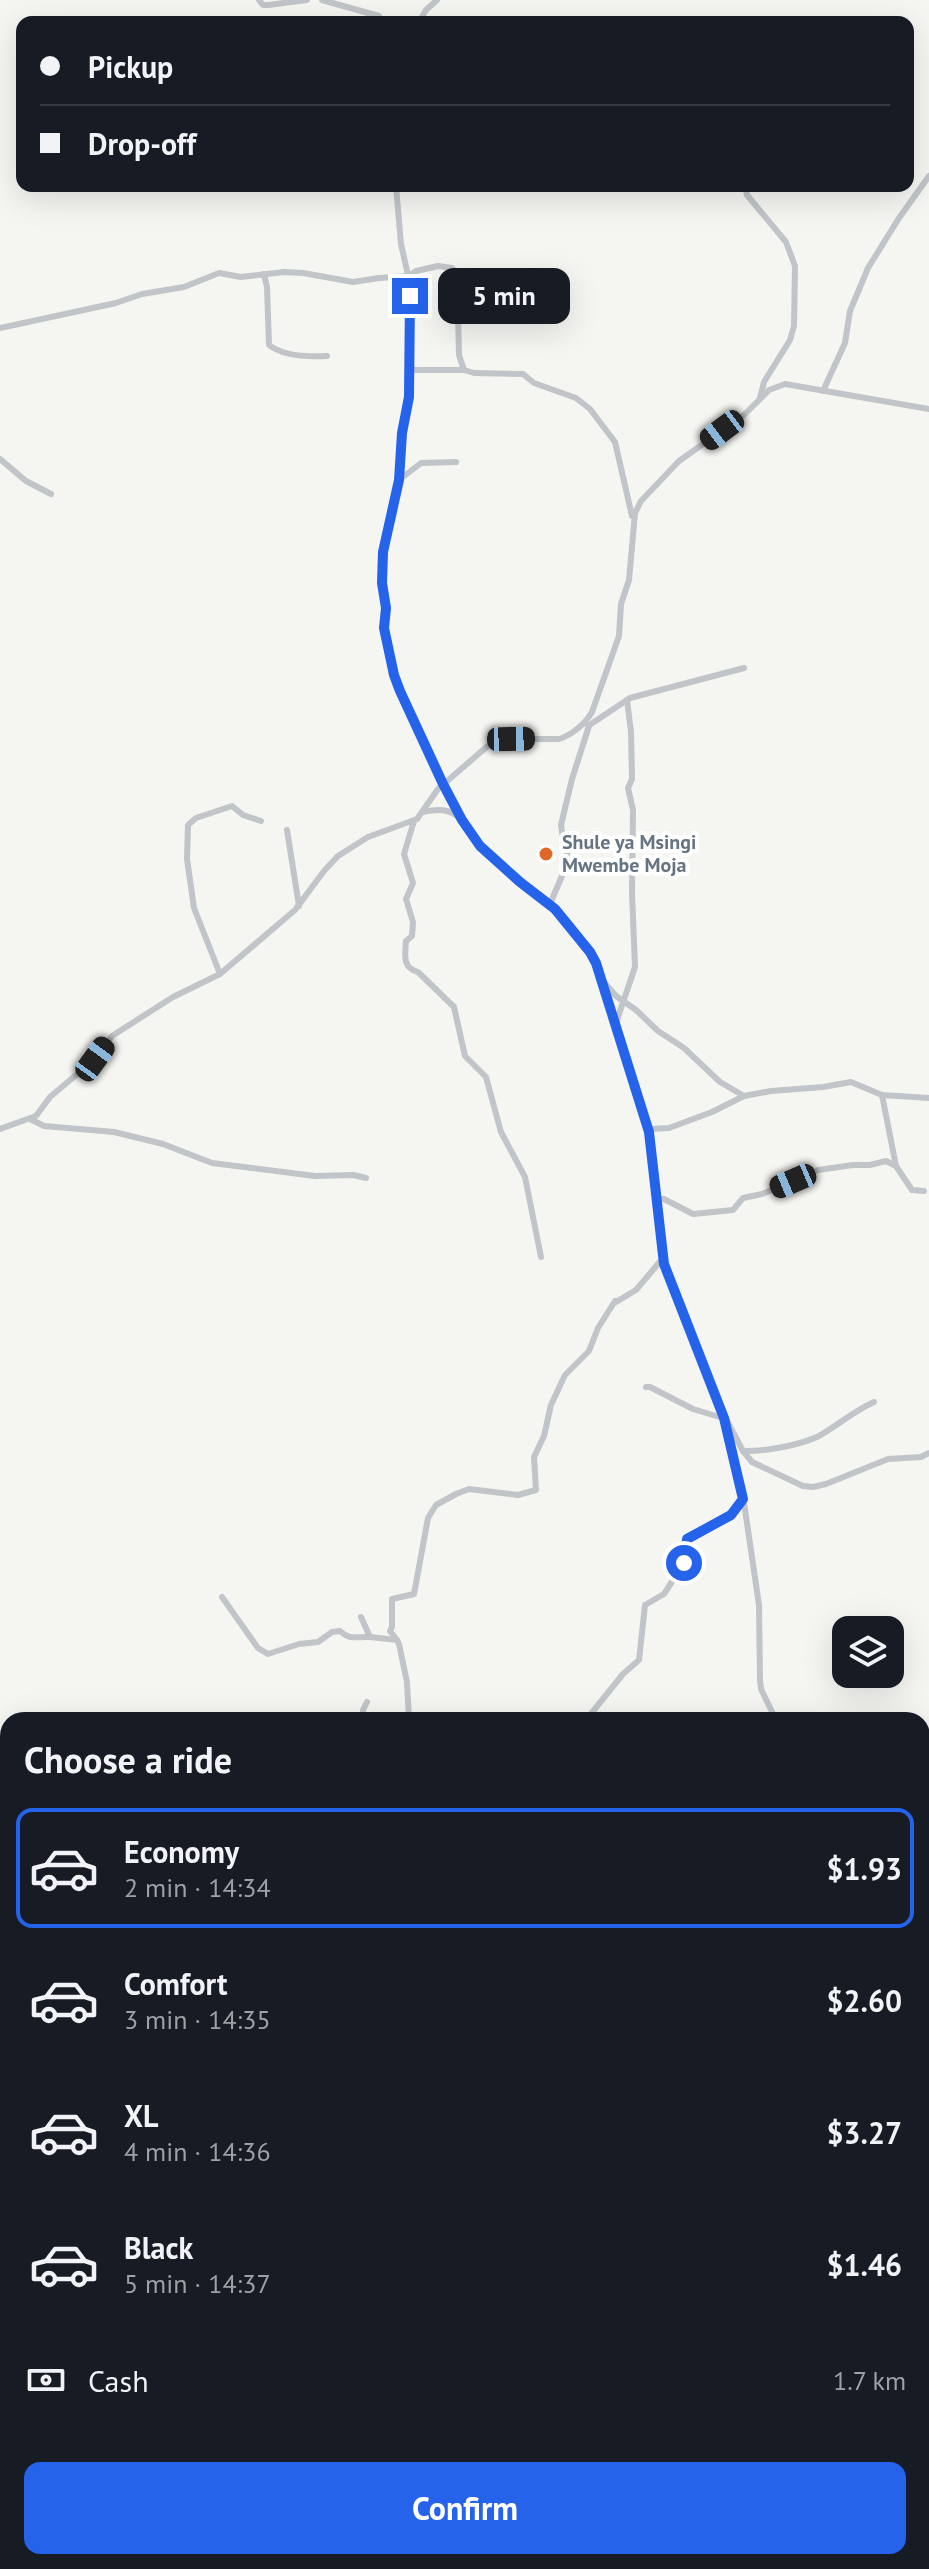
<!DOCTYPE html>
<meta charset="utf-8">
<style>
:root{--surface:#171b24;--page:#20242c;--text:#f1f3f6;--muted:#9ea1a6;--line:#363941;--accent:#2563eb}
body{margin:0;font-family:"PT Sans",sans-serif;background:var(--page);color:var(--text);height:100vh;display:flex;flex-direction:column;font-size:30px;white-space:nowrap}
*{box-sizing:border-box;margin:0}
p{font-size:26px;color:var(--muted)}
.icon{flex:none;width:44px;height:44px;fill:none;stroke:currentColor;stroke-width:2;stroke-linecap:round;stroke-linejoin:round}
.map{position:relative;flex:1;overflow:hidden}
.panel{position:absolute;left:0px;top:1712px;width:930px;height:858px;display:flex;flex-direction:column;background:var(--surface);border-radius:24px 24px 0 0;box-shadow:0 8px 32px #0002}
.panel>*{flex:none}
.hud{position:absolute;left:16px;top:16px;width:898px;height:176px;border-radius:16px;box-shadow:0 8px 32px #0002;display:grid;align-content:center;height:176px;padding:0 24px;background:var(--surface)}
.tools{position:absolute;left:832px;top:1616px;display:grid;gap:16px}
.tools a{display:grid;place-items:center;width:72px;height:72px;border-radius:16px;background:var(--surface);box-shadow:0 8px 32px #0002;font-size:40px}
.end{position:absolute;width:36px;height:36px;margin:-18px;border:10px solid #2563eb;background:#fff;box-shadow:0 0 0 4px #fff}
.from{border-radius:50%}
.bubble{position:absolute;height:56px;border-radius:16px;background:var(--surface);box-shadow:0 8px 32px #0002;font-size:26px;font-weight:700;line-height:56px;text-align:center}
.car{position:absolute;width:24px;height:48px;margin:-24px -12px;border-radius:10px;box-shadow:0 0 6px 2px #0007;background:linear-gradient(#222 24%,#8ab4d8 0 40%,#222 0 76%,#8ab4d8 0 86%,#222 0)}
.hud b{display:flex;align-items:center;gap:28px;height:76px;font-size:30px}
.hud b+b{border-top:2px solid var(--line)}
.hud i{width:20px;height:20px;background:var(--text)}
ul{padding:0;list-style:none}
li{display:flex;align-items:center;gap:24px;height:120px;margin:0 16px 12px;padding:0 8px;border:4px solid transparent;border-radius:16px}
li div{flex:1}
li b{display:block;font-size:30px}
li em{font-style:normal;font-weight:700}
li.on{border-color:var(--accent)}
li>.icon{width:72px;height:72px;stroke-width:1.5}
h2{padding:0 24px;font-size:36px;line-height:96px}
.pay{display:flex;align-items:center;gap:20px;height:88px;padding:0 24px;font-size:30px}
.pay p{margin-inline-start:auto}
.button{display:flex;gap:16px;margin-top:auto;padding:16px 24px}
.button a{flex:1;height:92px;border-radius:16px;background:var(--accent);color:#fff;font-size:32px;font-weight:700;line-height:92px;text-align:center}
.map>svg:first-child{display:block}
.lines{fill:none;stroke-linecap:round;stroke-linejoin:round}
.street{stroke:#c1c4c8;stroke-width:6}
.route{stroke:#2563eb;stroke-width:10}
.poi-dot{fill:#e06628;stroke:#fff;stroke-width:3}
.labels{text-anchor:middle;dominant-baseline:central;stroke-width:8;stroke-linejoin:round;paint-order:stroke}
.poi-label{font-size:20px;font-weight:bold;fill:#657383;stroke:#fff;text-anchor:start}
</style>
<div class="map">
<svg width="929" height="2569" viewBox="0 0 929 2569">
<rect width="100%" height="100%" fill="#f5f6f2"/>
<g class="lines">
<!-- street -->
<g class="street">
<path d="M259 0 263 5H268L307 0"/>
<path d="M322 0 379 16 381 22"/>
<path d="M419 22 426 10 437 0"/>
<path d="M396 186 401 244 410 284V370L399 480 383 552 382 583 386 608 384 628 394 675 443 784 462 820 480 846 520 882 555 909 590 952 599 971 649 1132 664 1264 724 1418 742 1489 759 1605 760 1680 761 1689 776 1720"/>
<path d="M745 186 747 195 786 242 795 266 794 326 790 340 764 382 760 398"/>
<path d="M264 274 267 287 269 345C283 356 309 357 327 356"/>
<path d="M0 328 116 303 142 294 184 287 219 273 241 277 284 272 303 273 353 282 379 278 409 276 416 271 438 266 452 268 457 274 459 355 464 370 474 373 523 374 534 383 576 398 590 409 615 442 632 516"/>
<path d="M410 370H464"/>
<path d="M823 391 845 343 850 311 868 268 899 218 929 176"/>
<path d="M0 459 26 481 51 494"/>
<path d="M399 480 421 463 456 462"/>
<path d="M588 726 630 698 744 668"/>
<path d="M423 812C438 809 449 808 461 819"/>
<path d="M414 821 404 854 413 883 406 899 413 922 412 936 406 941C405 956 402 967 418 972L454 1007 465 1056 486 1077 501 1132 525 1177 541 1257"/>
<path d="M287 830 299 906"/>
<path d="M550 904 565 869 568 847 563 839 561 825 572 779 589 726"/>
<path d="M220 974 194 908 187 859 188 825 196 818 232 806 243 815 261 821"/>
<path d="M604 982 616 996 636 1010 658 1031 684 1048 720 1082 744 1096"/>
<path d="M615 1026 635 967 632 893 633 810 628 788 632 779 631 732 627 700"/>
<path d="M882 1095 896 1166 912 1190 924 1191"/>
<path d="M30 1119 44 1126 114 1132 163 1144 212 1163 315 1176 353 1175 366 1178"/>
<path d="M0 1129 36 1116 50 1097 95 1059 112 1036 173 997 220 974 295 910 324 871 338 856 368 837 417 819 438 789 490 744 504 739H559C572 735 585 724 592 712L619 636 621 604 629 580 635 513 641 501 679 461 744 415 769 390 785 384 929 409"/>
<path d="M649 1132 651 1129 669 1128 712 1112 744 1096 771 1091 823 1087 851 1082 882 1095 929 1098"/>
<path d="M657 1198 664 1199 693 1214 733 1210 743 1198 762 1194 818 1170 853 1165H870L886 1161 896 1166"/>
<path d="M616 1302 636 1290 663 1258"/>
<path d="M646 1387H650L693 1409 726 1419 743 1451C763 1452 801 1445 819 1436 838 1425 854 1411 874 1402"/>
<path d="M743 1451 752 1462 803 1486 813 1487 826 1484 888 1459 921 1457 929 1453"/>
<path d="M222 1597 258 1648 268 1654 299 1644 318 1642 332 1632 340 1631C350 1641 357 1636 370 1637"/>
<path d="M361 1617 370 1637 397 1640 399 1644 407 1682 409 1720"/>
<path d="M397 1640 390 1631 392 1627V1599L414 1594 428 1518 436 1505 456 1494 469 1489 518 1495 536 1490 534 1457 544 1436 551 1405 565 1375 589 1351 598 1328 615 1301"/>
<path d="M364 1720 363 1710 367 1702"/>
<path d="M586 1720 623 1674 639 1660 645 1605 664 1594 684 1563 687 1539 731 1515 743 1499"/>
<path d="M922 1944 929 1956"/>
<path d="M0 2177 8 2175"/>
<path d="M0 2282 8 2278"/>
<path d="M922 2416 929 2420"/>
<path d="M922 2538 929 2521"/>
<path d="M0 2552 8 2555"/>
<path d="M23 2562 32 2569"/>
<path d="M321 2562V2569"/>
<path d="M515 2569 516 2562"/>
<path d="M730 2569 732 2562"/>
<path d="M909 2569 912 2562"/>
</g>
</g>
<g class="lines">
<!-- route -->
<path class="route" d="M410 296 409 397 402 433 399 480 383 552 382 583 386 608 384 628 394 675 400 691 443 784 462 820 480 846 520 882 555 909 590 952 596 963 649 1132 664 1264 724 1418 743 1499 731 1515 687 1539 684 1563"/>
</g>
<!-- markers -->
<circle class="poi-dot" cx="546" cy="854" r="8"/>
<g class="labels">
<!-- poi labels -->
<g class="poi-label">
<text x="562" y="842">Shule ya Msingi<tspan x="562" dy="23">Mwembe Moja</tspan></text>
</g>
</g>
</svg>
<div class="tools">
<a><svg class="icon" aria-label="layers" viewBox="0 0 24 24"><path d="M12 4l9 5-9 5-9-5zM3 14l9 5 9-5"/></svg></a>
</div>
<i class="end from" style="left:684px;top:1563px"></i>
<i class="end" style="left:410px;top:296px"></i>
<div class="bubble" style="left:438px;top:268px;width:132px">5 min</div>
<i class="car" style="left:722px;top:430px;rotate:233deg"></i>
<i class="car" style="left:511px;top:739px;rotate:89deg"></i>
<i class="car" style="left:95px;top:1059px;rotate:36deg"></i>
<i class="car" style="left:793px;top:1181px;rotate:247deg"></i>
<div class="hud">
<b><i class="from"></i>Pickup</b>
<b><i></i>Drop-off</b>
</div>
<section class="panel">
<h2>Choose a ride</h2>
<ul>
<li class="on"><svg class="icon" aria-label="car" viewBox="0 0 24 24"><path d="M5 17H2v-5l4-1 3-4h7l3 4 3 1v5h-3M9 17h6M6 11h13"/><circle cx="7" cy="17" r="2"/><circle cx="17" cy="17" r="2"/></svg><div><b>Economy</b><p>2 min · 14:34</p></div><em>$1.93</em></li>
<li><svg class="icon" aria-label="car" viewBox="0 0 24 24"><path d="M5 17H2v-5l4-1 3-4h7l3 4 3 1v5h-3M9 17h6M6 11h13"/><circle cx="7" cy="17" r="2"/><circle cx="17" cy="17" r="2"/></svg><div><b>Comfort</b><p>3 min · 14:35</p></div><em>$2.60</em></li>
<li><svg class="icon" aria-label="car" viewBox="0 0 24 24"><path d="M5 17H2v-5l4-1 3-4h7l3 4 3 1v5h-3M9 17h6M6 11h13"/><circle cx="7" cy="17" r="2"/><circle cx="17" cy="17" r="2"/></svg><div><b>XL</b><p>4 min · 14:36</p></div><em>$3.27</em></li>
<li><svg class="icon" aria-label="car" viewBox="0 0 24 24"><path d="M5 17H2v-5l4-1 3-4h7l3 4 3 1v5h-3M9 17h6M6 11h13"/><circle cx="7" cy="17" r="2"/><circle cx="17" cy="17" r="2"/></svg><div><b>Black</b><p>5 min · 14:37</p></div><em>$1.46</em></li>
</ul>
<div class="pay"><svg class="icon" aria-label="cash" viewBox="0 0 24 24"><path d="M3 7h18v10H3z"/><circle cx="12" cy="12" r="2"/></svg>Cash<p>1.7 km</p></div>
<div class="button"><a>Confirm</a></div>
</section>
</div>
